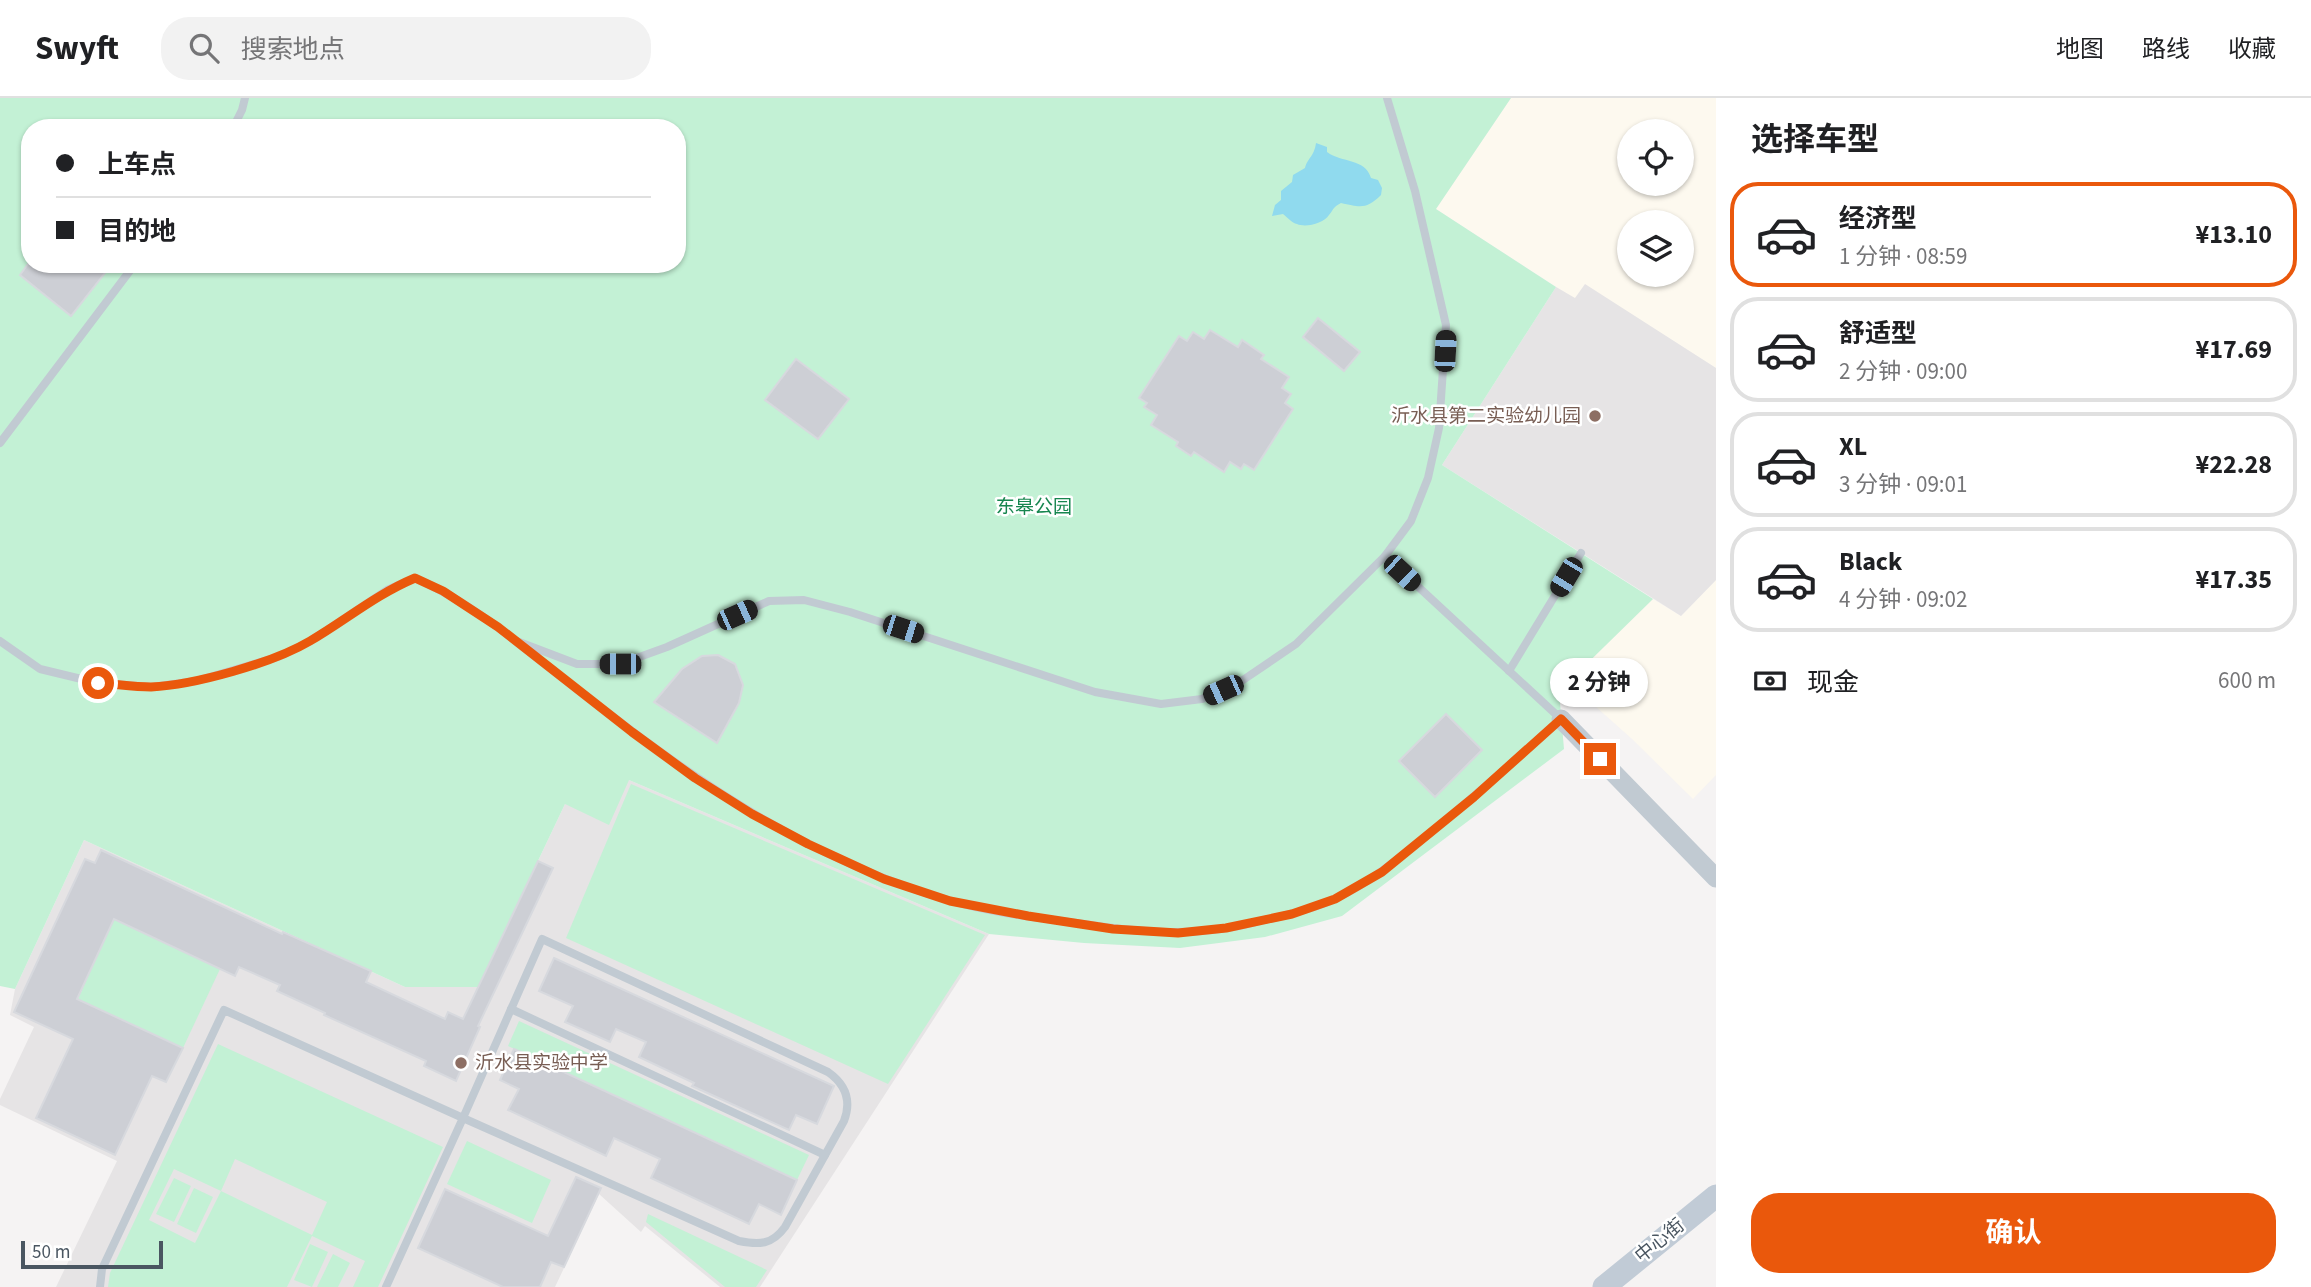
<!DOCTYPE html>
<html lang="zh">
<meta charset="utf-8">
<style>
:root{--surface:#fff;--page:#f2f2f2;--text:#202124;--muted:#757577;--line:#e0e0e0;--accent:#ea580c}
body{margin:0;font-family:"Source Sans 3","Noto Sans SC",sans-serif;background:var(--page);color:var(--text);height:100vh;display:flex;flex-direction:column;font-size:26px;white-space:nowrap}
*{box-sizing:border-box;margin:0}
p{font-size:23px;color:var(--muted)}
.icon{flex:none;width:38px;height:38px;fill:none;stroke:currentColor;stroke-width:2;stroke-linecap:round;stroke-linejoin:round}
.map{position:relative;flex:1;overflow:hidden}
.side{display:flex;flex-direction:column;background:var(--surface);width:595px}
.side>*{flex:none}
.guide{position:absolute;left:21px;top:21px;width:665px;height:154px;border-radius:28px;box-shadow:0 2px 5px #0004;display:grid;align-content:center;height:154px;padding:0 35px;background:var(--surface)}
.tools{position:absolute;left:1617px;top:21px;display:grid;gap:14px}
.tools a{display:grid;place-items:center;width:77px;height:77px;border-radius:50%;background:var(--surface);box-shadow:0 2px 5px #0004;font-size:35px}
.scale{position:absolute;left:21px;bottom:18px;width:142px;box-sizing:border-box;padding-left:7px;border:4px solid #4a5661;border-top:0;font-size:19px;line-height:24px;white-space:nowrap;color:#4a5661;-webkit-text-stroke:5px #fff;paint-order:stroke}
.end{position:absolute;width:32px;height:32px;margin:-16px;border:9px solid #ea580c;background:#fff;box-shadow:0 0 0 4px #fff}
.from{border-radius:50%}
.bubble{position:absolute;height:49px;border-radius:24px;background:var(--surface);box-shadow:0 2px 5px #0004;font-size:23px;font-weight:700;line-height:49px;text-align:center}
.car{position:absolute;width:21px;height:42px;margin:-21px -10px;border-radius:9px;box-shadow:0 0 5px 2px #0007;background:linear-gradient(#222 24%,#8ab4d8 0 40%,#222 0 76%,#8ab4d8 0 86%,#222 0)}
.guide b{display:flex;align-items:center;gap:24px;height:66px;font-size:26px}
.guide b+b{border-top:2px solid var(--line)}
.guide i{width:18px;height:18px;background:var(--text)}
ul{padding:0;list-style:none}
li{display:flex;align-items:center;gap:21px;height:105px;margin:0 14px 10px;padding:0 21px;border:4px solid var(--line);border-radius:28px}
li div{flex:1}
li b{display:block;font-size:26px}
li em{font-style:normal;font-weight:700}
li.on{border-color:var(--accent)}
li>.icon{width:63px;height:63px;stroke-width:1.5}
h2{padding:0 35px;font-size:32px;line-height:84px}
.pay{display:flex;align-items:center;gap:18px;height:77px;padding:0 35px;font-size:26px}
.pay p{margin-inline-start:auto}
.cta{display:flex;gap:14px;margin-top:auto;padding:14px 35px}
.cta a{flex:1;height:80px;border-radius:28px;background:var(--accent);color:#fff;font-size:28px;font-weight:700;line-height:80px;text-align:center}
header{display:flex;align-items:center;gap:42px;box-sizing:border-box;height:98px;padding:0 35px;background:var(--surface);border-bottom:2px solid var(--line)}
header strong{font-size:33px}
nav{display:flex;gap:38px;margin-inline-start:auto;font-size:24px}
.search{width:490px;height:63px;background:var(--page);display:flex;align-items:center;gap:18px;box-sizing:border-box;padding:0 24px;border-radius:28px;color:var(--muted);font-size:26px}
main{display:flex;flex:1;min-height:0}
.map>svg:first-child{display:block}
.commercial{fill:#fdf9ef;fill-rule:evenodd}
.education{fill:#e6e4e5}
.green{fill:#c3f1d5;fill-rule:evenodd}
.water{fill:#90daee}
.building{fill:#cdcfd5;stroke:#d7d9de;stroke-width:2}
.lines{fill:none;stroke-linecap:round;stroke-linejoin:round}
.service{stroke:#c1cad2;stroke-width:8}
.tertiary{stroke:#c1cad2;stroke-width:19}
.secondary{stroke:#c1cbd6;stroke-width:23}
.route{stroke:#ea580c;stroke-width:9}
.education-dot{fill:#8d6e63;stroke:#fff;stroke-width:2.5}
.labels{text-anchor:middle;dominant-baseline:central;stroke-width:5;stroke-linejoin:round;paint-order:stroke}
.education-label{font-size:19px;fill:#785e54;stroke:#fff;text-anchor:end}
.park-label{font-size:19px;fill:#17864f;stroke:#fff}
.street-label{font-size:19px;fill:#4a5661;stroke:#fff}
</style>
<header>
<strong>Swyft</strong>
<div class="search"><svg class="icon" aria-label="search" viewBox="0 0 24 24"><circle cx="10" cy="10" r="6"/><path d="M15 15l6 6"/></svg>搜索地点</div>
<nav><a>地图</a><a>路线</a><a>收藏</a></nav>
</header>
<main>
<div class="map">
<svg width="1716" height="1189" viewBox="0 0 1716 1189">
<rect width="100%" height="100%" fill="#f5f3f3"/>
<!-- commercial -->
<g class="commercial">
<path d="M1511 0H1716V270L1585 187 1575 201 1436 111ZM1629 33H1682V86H1629ZM1629 124H1682V177H1629Z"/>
<path d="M1716 482V677L1693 701 1632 641 1568 584 1653 501 1681 518Z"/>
</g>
<!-- education -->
<g class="education">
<path d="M1585 186 1716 270V482L1681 518 1442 367 1556 189 1575 200Z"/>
<path d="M629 682 989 836 760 1189H720L645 1128 641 1134 599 1096 555 1189H56L117 1063 0 1007V1001L34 929 10 917 15 891 84 742 405 889H478L565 706Z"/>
</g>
<!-- green -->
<g class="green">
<path d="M0 0H1511L1436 111 1556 189 1442 367 1653 501 1559 593 1564 651 1342 818 1265 839 1180 850 1084 845 989 836 629 682 609 727 565 706 478 889H405L84 742 15 891 0 888ZM30 30H677V166H30Z"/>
<path d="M631 686 985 837 888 986 566 840Z"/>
<path d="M114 821 220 871 183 950 78 901Z"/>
<path d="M519 923 809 1057 797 1082 508 948Z"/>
<path d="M218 946 443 1049 378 1189H353L365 1163 312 1138 287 1189H108L110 1175ZM235 1061 327 1104 312 1137 221 1093ZM174 1071 221 1093 195 1145 149 1122Z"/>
<path d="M467 1043 551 1082 532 1125 447 1086Z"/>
<path d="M174 1080 191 1088 174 1124 156 1116Z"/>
<path d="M194 1090 213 1099 196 1135 177 1126Z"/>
<path d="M648 1116 767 1172 756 1189H725L646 1124Z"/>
<path d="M310 1146 328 1154 312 1189 294 1182Z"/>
<path d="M333 1156 350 1165 338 1189H317Z"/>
</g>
<!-- water -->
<path class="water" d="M1316 45 1327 49V54C1342 65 1365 60 1371 80L1378 82 1382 90 1381 97C1366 112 1360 109 1341 105 1333 109 1334 111 1329 117 1324 125 1306 130 1297 126 1292 125 1287 119 1283 116L1272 118 1275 107 1281 102V93L1292 84 1293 77 1305 70C1308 59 1314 59 1316 45Z"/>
<!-- building -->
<g class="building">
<path d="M28 166H112L71 218 20 177Z"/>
<path d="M1318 220 1360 254 1344 273 1303 239Z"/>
<path d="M1210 232 1238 249 1242 242 1264 257 1261 261 1289 279 1282 290 1291 296 1285 305 1293 311 1254 372 1244 366 1241 371 1230 364 1224 374 1194 354 1191 358 1176 348 1178 344 1151 327 1157 317 1144 309 1147 305 1139 300 1179 238 1187 243 1193 234 1204 241Z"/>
<path d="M796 261 849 301 818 341 765 302Z"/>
<path d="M718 557 735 566 743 587 739 605 717 645 654 604 682 571 702 558Z"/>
<path d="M1446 616 1482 652 1435 699 1399 663Z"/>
<path d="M101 752 282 836 283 834 371 873 366 884 445 921 448 914 463 921 538 763 553 770 478 928 480 929 456 983 424 968 426 963 324 917 325 915 277 893 280 887 239 869 235 878 114 821 77 901 183 950 166 984 152 978 115 1057 36 1020 73 941 14 914 85 761 95 765Z"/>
<path d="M554 860 834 988 817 1026 796 1017 789 1032 692 988 694 985 639 959 646 944 616 931 610 944 565 924 573 908 539 893Z"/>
<path d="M514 951 797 1082 781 1117 759 1106 749 1126 651 1080 660 1061 638 1051 614 1040 606 1058 508 1012 519 991 500 982Z"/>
<path d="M576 1079 601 1090 564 1169 551 1164 540 1189H503L418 1150 445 1091 548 1138Z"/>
</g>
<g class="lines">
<!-- service -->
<g class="service">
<path d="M233 30 242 12 245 0"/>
<path d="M0 345 135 166"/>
<path d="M1385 458 1411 423 1428 380 1439 330 1446 227 1415 93 1387 0"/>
<path d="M0 543 40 571 98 585 152 589 196 583 278 559 309 544 387 492 415 480C451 496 483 517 514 542 650 648 778 753 948 802 991 815 1039 820 1084 826 1130 833 1180 838 1227 830 1243 828 1258 823 1274 820 1294 815 1317 810 1337 800 1371 784 1400 759 1430 735 1475 698 1518 660 1561 621L1385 458 1296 546 1243 582 1202 601 1161 606 1095 594 850 514 804 502 769 503 667 549 620 566H577L514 542"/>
<path d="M1509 573 1581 455"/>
<path d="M542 841 828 974C845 986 852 1002 844 1023L785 1129C772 1147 759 1147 739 1143L463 1020Z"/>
<path d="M511 911 825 1057"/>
<path d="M100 1189 102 1171 224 912 463 1020 386 1189"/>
</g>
<!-- tertiary -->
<path class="tertiary" d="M1561 621 1716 780"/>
<!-- secondary -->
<path class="secondary" d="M1604 1189 1716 1098"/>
</g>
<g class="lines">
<!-- route -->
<path class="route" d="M98 585C115 586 134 589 151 589 194 587 273 565 310 543 346 522 375 497 415 480L443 493 498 529 632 634 695 680 752 716 808 746 884 781 950 803 1028 818 1113 831 1178 835 1226 830 1292 816 1335 801 1382 774 1474 699 1561 621 1600 661"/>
</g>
<!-- markers -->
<g class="education-dot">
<circle cx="1595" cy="318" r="7"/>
<circle cx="461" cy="965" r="7"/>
</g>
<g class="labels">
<!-- education labels -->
<g class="education-label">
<text x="1581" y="318">沂水县第二实验幼儿园</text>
<text x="475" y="965" text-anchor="start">沂水县实验中学</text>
</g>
<!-- park labels -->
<g class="park-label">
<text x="1034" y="409">东皋公园</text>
</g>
<!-- street labels -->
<g class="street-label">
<text transform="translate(1660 1143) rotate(-39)">中心街</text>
</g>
</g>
</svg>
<div class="tools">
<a><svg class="icon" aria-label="locate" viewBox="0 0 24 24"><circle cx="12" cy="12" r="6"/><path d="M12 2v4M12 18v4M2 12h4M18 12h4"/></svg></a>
<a><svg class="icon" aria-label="layers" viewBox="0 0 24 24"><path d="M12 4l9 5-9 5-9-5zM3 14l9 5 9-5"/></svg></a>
</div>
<div class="scale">50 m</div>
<i class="end from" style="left:98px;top:585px"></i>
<i class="end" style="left:1600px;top:661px"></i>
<div class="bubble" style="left:1550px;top:560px;width:98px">2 分钟</div>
<i class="car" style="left:1445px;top:253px;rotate:3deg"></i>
<i class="car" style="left:1402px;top:475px;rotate:133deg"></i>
<i class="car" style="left:1566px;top:479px;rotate:211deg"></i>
<i class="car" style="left:737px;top:517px;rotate:66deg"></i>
<i class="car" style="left:903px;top:531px;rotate:108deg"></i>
<i class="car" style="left:620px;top:566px;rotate:270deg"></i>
<i class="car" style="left:1223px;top:592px;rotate:246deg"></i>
<div class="guide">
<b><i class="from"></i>上车点</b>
<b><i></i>目的地</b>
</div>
</div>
<section class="side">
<h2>选择车型</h2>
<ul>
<li class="on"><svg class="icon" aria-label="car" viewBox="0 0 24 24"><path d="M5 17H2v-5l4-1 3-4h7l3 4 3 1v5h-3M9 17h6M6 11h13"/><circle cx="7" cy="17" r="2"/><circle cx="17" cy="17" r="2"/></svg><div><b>经济型</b><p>1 分钟 · 08:59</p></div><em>¥13.10</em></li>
<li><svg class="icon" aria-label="car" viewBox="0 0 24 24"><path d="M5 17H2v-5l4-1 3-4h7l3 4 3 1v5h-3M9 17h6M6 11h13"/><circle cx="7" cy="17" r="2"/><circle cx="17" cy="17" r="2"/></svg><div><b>舒适型</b><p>2 分钟 · 09:00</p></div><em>¥17.69</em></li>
<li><svg class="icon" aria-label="car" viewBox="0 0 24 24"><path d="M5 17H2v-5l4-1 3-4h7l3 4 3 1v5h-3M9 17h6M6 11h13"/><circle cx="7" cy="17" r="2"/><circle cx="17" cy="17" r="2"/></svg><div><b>XL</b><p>3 分钟 · 09:01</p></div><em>¥22.28</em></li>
<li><svg class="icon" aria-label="car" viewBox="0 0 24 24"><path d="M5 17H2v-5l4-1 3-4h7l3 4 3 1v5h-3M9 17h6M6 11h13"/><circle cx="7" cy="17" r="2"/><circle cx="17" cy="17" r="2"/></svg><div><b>Black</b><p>4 分钟 · 09:02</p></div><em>¥17.35</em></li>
</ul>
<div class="pay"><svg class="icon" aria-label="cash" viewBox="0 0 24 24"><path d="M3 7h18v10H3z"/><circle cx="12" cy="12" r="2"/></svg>现金<p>600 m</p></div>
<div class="cta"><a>确认</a></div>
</section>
</main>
